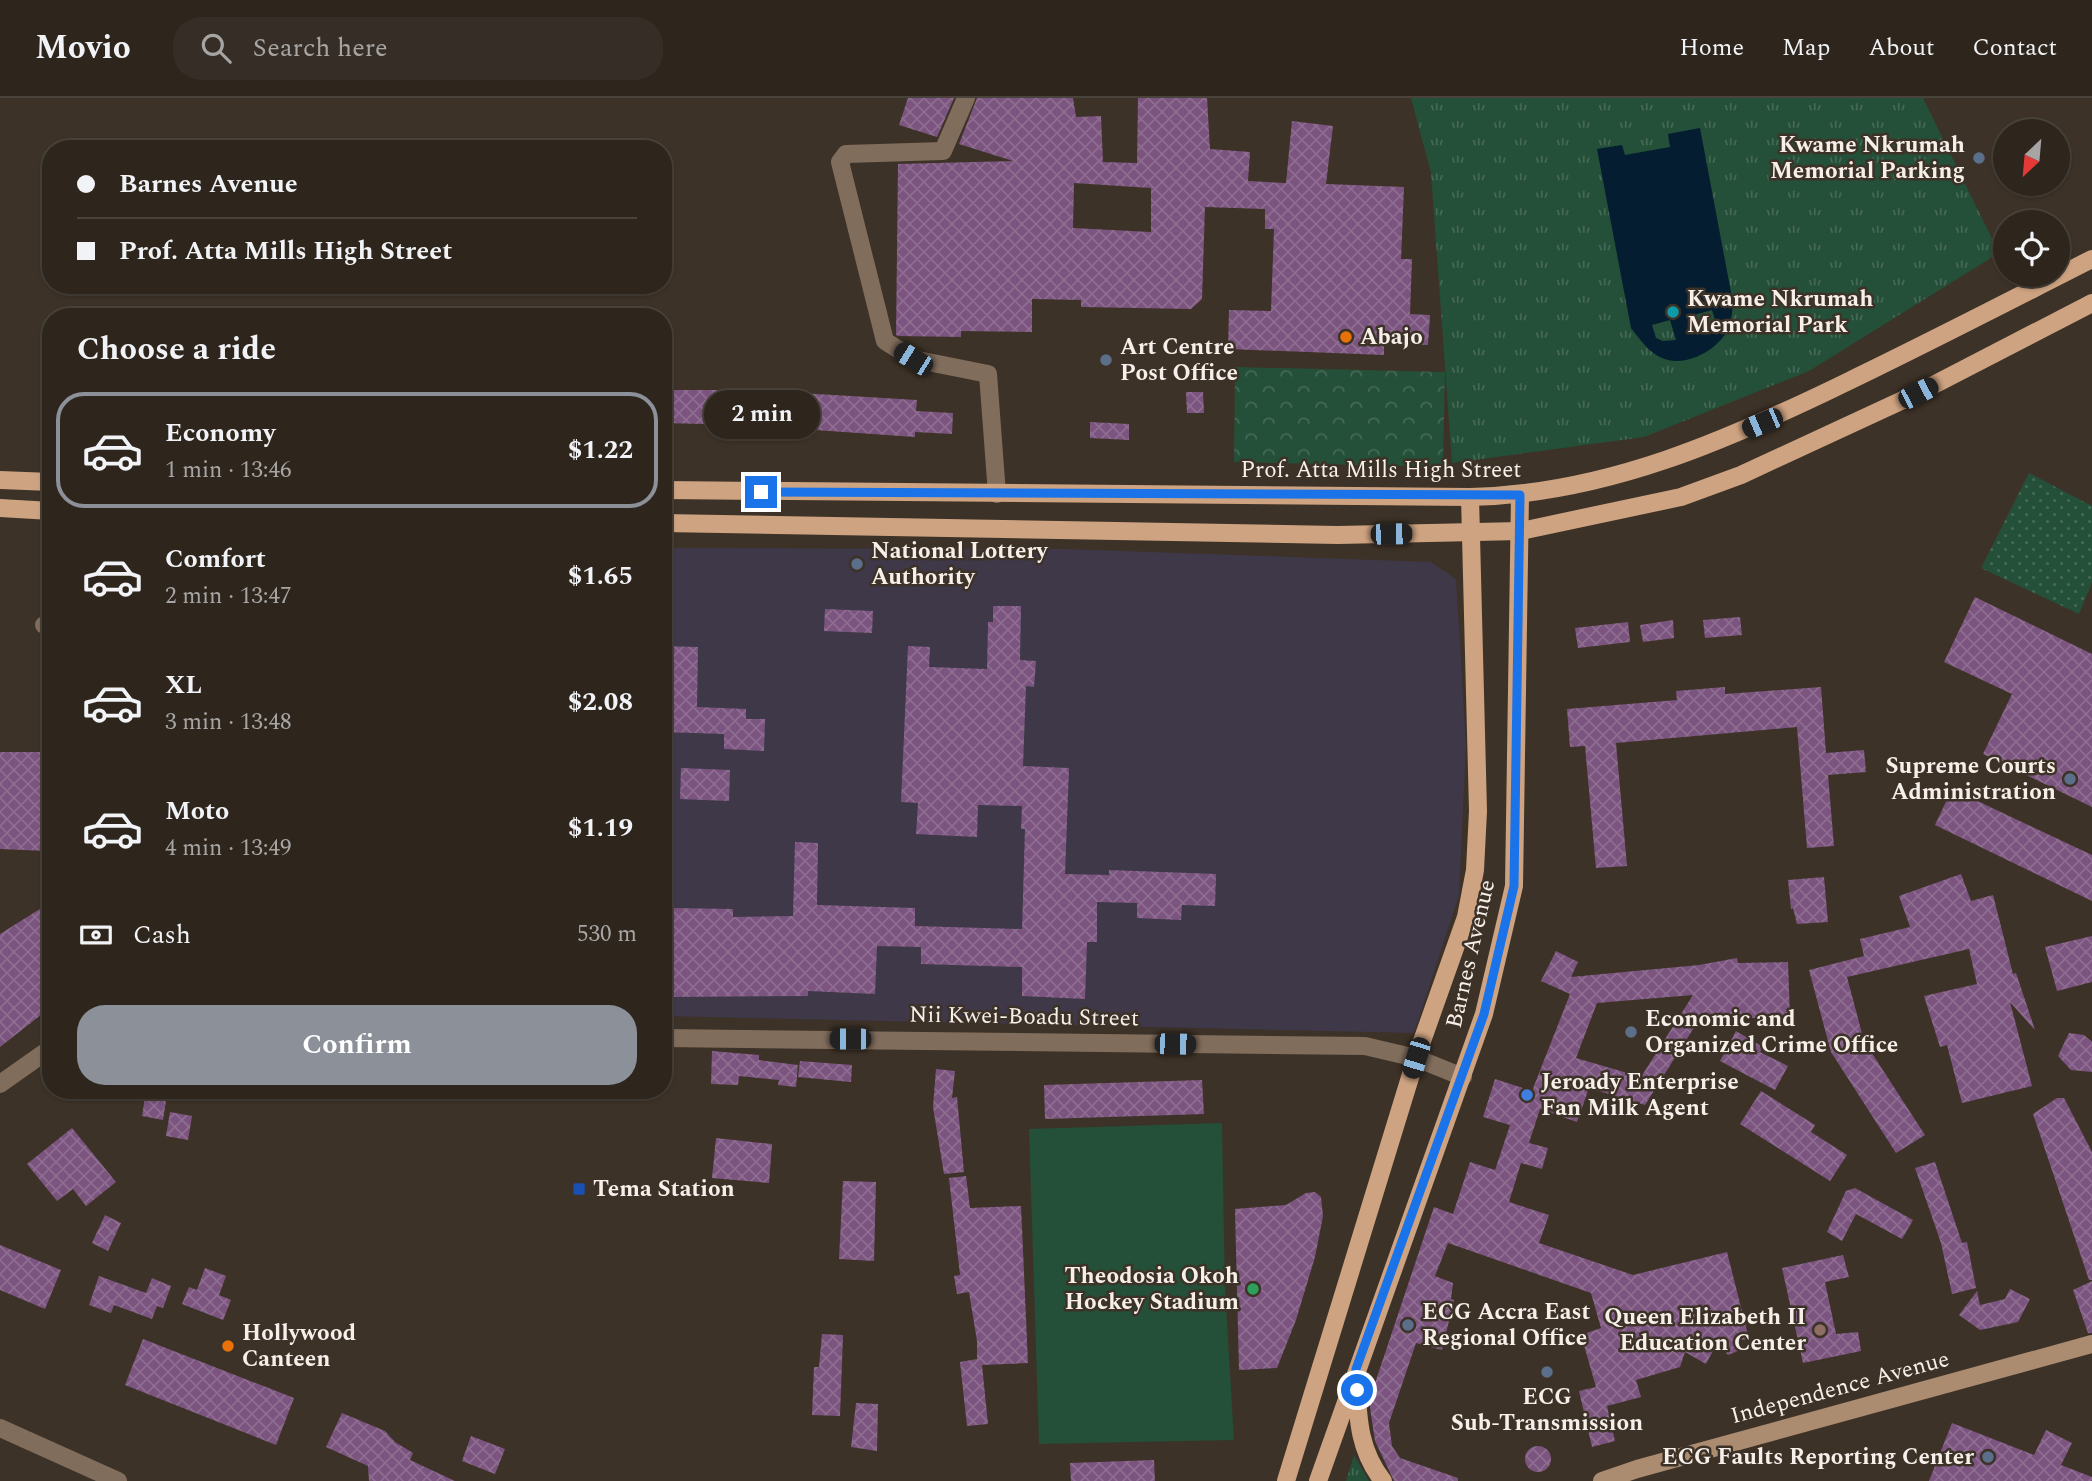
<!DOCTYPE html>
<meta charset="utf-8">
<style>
:root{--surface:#2e261d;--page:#362e26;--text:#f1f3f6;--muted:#a7a5a4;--line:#49433b;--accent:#8c9099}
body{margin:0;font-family:Spectral,serif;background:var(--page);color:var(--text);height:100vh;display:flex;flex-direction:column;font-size:26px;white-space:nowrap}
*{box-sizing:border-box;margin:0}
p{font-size:23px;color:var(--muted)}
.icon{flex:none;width:38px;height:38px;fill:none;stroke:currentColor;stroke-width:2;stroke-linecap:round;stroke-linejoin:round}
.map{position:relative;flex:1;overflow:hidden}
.side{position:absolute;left:42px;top:210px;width:630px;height:791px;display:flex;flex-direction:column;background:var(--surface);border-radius:28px;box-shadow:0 2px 5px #0004,0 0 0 2px var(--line)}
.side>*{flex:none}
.hud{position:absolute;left:42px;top:42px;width:630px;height:154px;border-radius:28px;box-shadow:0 2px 5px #0004,0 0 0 2px var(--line);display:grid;align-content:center;height:154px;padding:0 35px;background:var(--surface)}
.needle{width:46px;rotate:206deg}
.tools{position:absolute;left:1993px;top:21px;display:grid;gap:14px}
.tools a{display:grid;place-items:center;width:77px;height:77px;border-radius:50%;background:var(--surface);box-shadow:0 2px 5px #0004,0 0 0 2px var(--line);font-size:35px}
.end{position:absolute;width:32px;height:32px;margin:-16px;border:9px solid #1a73e8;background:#fff;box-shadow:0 0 0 4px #fff}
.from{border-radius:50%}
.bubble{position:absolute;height:49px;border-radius:24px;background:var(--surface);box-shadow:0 2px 5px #0004,0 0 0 2px var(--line);font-size:23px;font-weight:700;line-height:49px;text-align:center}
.car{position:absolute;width:21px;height:42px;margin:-21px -10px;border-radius:9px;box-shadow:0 0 5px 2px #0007;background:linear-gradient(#222 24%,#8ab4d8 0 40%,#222 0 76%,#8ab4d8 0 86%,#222 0)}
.hud b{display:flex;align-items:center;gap:24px;height:66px;font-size:26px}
.hud b+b{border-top:2px solid var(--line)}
.hud i{width:18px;height:18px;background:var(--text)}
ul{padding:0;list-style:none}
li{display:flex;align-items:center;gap:21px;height:116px;margin:0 14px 10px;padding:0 21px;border:4px solid transparent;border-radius:28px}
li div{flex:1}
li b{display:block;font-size:26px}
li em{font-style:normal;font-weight:700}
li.current{border-color:var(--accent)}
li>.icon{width:63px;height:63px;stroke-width:1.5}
h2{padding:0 35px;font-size:32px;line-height:84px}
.pay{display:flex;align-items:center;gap:18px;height:77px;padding:0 35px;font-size:26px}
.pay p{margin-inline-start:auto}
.cta{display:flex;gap:14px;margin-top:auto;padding:14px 35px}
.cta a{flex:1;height:80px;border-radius:28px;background:var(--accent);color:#fff;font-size:28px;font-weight:700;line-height:80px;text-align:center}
header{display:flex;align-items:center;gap:42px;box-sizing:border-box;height:98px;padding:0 35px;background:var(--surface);border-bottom:2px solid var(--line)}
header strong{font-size:33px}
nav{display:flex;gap:38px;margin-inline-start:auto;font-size:24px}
.search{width:490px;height:63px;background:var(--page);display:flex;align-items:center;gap:18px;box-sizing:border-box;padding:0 24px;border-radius:28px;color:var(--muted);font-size:26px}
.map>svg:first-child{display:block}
.commercial{fill:#3e3849}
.grass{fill:url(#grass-dots)}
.forest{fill:url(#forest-crowns)}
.park{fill:url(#park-tufts)}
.pitch{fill:#244f39}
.water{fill:#041d30;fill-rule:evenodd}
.building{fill:url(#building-cross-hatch);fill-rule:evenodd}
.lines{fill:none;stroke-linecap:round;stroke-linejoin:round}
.street{stroke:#816d5c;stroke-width:18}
.secondary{stroke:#ac8c71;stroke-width:18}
.primary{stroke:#cea381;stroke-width:18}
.route{stroke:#1a73e8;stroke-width:9}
.service-dot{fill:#5c6f8a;stroke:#3d3227;stroke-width:2.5}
.culture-dot{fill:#0f9aa8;stroke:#3d3227;stroke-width:2.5}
.food-dot{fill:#e8710a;stroke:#3d3227;stroke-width:2.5}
.shop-dot{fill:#3f7fe0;stroke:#3d3227;stroke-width:2.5}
.transit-dot{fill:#1a4fb4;stroke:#3d3227;stroke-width:2.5}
.leisure-dot{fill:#2e9e5b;stroke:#3d3227;stroke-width:2.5}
.education-dot{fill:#8d6e63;stroke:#3d3227;stroke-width:2.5}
.labels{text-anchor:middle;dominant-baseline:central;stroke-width:5;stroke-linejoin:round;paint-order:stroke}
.poi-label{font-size:23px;font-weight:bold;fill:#f7f0ea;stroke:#3d3227;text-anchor:start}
.street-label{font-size:23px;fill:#f7f0ea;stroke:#3d3227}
</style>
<header>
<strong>Movio</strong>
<div class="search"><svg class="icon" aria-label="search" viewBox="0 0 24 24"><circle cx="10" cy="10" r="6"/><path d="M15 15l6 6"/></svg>Search here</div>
<nav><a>Home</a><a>Map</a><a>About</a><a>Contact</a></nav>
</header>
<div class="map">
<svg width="2092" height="1383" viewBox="0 0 2092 1383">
<defs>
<pattern id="grass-dots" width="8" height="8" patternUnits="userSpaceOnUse" patternTransform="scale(1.75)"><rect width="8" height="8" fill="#244f39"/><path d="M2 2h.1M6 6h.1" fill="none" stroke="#456956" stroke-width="1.8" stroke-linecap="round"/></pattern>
<pattern id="forest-crowns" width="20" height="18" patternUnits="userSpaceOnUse" patternTransform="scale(1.75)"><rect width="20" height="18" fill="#244f39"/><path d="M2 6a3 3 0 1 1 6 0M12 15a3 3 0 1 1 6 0" fill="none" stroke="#456956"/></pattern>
<pattern id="park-tufts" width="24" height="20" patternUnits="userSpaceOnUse" patternTransform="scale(1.75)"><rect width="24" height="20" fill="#244f39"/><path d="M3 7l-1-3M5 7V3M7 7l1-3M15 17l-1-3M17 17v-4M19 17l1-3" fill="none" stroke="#456956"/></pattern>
<pattern id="building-cross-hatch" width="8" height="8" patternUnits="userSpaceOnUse" patternTransform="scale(1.75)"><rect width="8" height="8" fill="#7b547f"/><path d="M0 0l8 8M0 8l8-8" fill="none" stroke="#8e6d91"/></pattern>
</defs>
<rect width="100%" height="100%" fill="#3d3227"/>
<!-- commercial -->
<path class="commercial" d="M663 450 1066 451 1431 464 1456 481 1466 647 1459 797 1414 935 663 918Z"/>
<!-- grass -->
<path class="grass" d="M2029 375 2092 408V484L2079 516 1981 470Z"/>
<!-- forest -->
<path class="forest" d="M1235 269 1445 274 1443 369 1234 364Z"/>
<!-- park -->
<g class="park">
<path d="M1411 0H1923L1999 155 1809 273 1644 339 1452 365 1431 75Z"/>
<path d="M1354 1357 1369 1383H1346Z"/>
</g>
<!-- pitch -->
<path class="pitch" d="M1222 1025 1225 1190 1234 1342 1039 1346 1029 1031Z"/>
<!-- water -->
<path class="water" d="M1700 30 1733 205C1732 212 1732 221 1730 227 1722 250 1686 271 1662 260 1649 255 1639 240 1631 230L1597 51 1622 47 1625 57 1670 49 1668 36ZM1712 212 1716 225 1712 231 1699 236 1694 217ZM1670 222 1676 242 1663 243 1656 240 1652 227Z"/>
<!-- building -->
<g class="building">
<path d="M908 0H954L937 39 899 27Z"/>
<path d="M977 0H1073L1076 19 1101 18 1103 64 1137 65 1138 0H1207L1210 51 1250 54 1248 83 1286 85 1292 23 1333 28 1326 86 1404 89 1401 161H1412L1410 216 1430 217 1428 247 1384 245V257L1228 251 1229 212 1271 213 1274 131H1265V111L1205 109 1202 201 1191 211 1081 209V202L1032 201V234L961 233V239L899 238 896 237 898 66 1013 63 959 46ZM1074 85 1151 90V134L1073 130Z"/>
<path d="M663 292H749L917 302 916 313 953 315 952 336 915 334V339L744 327 663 325Z"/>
<path d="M1186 294H1203L1204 315H1187Z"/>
<path d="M1090 324 1129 326V342L1090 340Z"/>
<path d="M1975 499 2092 556V709L1983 656 2012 596 1944 564Z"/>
<path d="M993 508H1021L1020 562 1036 563 1034 589 1026 588 1023 668 1069 670 1065 776 1109 777V772L1216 776 1215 808 1182 807 1181 822 1137 820V805L1097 804V844H1087L1085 901 1022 898V869L921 866V849L877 848 875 896 808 893V898L669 899V810L733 811V819L793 818 795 744 818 745 817 807 915 810V828L1022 831 1025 731H1021L1022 708 978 707 977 739 916 736 918 705 901 704 908 548 930 549 929 569 987 571 988 524H993Z"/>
<path d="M825 511 873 513 872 535 824 533Z"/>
<path d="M1740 519 1742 537 1705 540 1703 522Z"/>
<path d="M1673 522 1674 540 1643 544 1640 527Z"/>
<path d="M1628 524 1630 544 1578 550 1575 530Z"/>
<path d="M663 548 698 549 697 609 746 611V621H765L764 653 724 651V636L663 634Z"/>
<path d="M1725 589V596L1821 589 1826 655 1864 652 1866 674 1828 677 1834 748 1807 750 1797 629 1616 645 1627 768 1596 770 1585 648 1570 649 1567 611 1677 602 1676 593Z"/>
<path d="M0 654H51L48 753 0 751Z"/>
<path d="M681 670 730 672 729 703 680 701Z"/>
<path d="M1952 691 2092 757V803L1935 727Z"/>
<path d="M1961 776 1971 803 1993 797 2013 876 2016 875 2035 932 2010 904 2032 988 1962 1005 1947 947 1940 949 1924 898 1977 886 1969 851 1847 879 1864 943 1925 1037 1896 1055 1831 954 1809 872 1864 858 1860 841 1910 829 1899 798Z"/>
<path d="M1824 779 1828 824 1797 826 1793 810 1791 811 1788 782Z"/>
<path d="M51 804V909L0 949V836Z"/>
<path d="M2092 838V884L2057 893 2045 849Z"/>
<path d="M1556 853 1578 864 1571 879 1699 867 1737 860 1738 865 1788 864 1790 919 1713 921 1702 917 1645 1007 1589 990 1577 1024 1540 1011 1529 1045 1548 1050 1542 1071 1521 1065 1509 1104 1549 1117 1539 1145 1633 1177 1727 1154 1749 1241 1741 1242 1738 1253 1728 1257 1717 1245 1706 1266 1685 1254 1680 1269 1636 1282 1641 1299 1607 1308 1615 1343 1592 1349 1579 1293 1596 1289 1581 1237 1601 1230 1591 1195 1448 1145 1435 1178 1453 1185 1451 1201 1454 1202 1442 1252 1416 1245 1389 1325 1392 1348 1400 1360 1458 1380V1383H1394L1375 1343 1369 1303 1434 1109 1453 1116 1470 1064 1495 1072 1510 1027 1483 1019 1495 981 1532 993 1570 896 1541 883ZM1693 897 1641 979 1576 960 1597 905Z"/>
<path d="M1736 933 1763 949 1760 954 1788 968 1775 992 1720 963Z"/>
<path d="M2069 935 2084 937 2092 944V974L2071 972 2058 958Z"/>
<path d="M712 953 759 957V962L798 967 796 989 778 987 779 982 739 978 738 987 711 986Z"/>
<path d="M800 963 852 967 851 984 798 979Z"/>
<path d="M936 971 955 973 952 1000 957 999 964 1074 944 1076 933 1009Z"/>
<path d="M1202 982 1204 1016 1045 1021 1044 987Z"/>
<path d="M146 993 167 997 163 1022 142 1018Z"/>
<path d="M1761 993 1815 1027 1811 1034 1847 1057 1830 1083 1740 1026Z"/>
<path d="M2057 1000H2064L2092 1054V1182H2089L2033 1016Z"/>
<path d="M170 1014 192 1018 188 1042 166 1038Z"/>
<path d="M72 1030 116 1084 86 1108 73 1091 57 1103 27 1066Z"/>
<path d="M716 1040 772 1046 769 1085 712 1080Z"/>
<path d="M1935 1064 1962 1145 1967 1144 1976 1190 1952 1196 1941 1145 1915 1070Z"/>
<path d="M966 1078 970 1110 1021 1108 1028 1265 982 1267 988 1326 967 1328 960 1264 977 1261V1243L969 1194 957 1196 954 1178 960 1177 949 1080Z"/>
<path d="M843 1083 876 1084 874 1163 839 1161Z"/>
<path d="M1855 1090 1913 1122 1902 1141 1856 1116 1842 1143 1827 1134 1846 1093Z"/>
<path d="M1315 1094 1321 1099 1323 1118 1315 1159 1296 1222 1277 1270 1239 1272 1235 1111 1286 1107 1306 1095Z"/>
<path d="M105 1117 121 1125 108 1153 92 1145Z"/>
<path d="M0 1147 61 1172 45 1211 0 1192Z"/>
<path d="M1843 1157 1849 1179 1825 1184 1836 1236 1858 1234 1861 1253 1803 1265 1782 1170Z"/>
<path d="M205 1170 226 1178 219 1197 231 1202 223 1222 182 1206 189 1189 197 1192Z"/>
<path d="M99 1178 146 1195 152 1180 171 1188 163 1210 157 1208 152 1221 114 1207 111 1215 89 1207Z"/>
<path d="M2092 1183V1235H2088L2073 1192Z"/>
<path d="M2010 1191 2030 1201 2018 1224 1980 1232 1959 1217 1977 1193 1980 1207 2005 1201Z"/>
<path d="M822 1236 843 1237 840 1318 812 1317 814 1269H819Z"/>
<path d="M143 1241 294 1300 276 1347 125 1287Z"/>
<path d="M856 1305 878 1306 877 1353 851 1349Z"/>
<path d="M342 1315 385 1333 395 1344 413 1355 410 1362 455 1383H369L368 1368 326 1349Z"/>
<path d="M1952 1325 2034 1357 2046 1332 2072 1345 2061 1367 2092 1379V1383H1929Z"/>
<path d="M471 1338 505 1351 495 1376 462 1363Z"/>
<circle cx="1538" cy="1361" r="13"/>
<path d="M1154 1362 1155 1383H1071L1070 1365Z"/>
</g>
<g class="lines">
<!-- street -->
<g class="street">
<path d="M966 0 943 53 846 56 840 64 885 243 913 261 988 276 997 396"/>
<path d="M44 527H51"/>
<path d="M663 940 1365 948 1416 960 1463 979"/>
<path d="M0 986 51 950"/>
<path d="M0 1330 118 1383"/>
</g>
<!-- secondary -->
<path class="secondary" d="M1602 1383 1637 1371 2092 1246"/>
<!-- primary -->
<g class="primary">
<path d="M0 382 51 384"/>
<path d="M663 392 1470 399C1606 396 1728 342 1849 283 1930 244 2011 202 2092 161"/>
<path d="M0 410 51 413"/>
<path d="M663 425 1338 437 1521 433 1681 399 1741 377 1918 295 2092 205"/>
<path d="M1356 1281C1358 1319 1358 1351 1383 1383"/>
<path d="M1286 1383 1416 960 1466 819 1475 772 1478 713 1470 399"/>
<path d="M1318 1383 1484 916 1514 788 1520 397"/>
</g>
</g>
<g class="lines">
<!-- route -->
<path class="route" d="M761 394 1520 397 1514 788 1484 916 1356 1271 1357 1292"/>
</g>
<!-- markers -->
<g class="service-dot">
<circle cx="1979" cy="60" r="7"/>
<circle cx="1106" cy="262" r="7"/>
<circle cx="857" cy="466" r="7"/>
<circle cx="2070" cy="681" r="7"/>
<circle cx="1631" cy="934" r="7"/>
<circle cx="1408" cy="1227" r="7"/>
<circle cx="1547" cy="1274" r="7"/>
<circle cx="1988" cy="1359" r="7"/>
</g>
<circle class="culture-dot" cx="1673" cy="214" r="7"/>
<g class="food-dot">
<circle cx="1346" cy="239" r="7"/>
<circle cx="228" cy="1248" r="7"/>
</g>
<circle class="shop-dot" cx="1527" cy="997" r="7"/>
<rect class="transit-dot" x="572" y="1084" width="14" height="14" rx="3.5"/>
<circle class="leisure-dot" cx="1253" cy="1191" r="7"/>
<circle class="education-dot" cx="1820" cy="1232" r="7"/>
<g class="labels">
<!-- poi labels -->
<g class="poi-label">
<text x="1965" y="47" text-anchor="end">Kwame Nkrumah<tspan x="1965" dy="26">Memorial Parking</tspan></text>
<text x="1687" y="201">Kwame Nkrumah<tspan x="1687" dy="26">Memorial Park</tspan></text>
<text x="1360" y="239">Abajo</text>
<text x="1120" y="249">Art Centre<tspan x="1120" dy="26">Post Office</tspan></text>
<text x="871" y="453">National Lottery<tspan x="871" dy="26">Authority</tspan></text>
<text x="2056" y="668" text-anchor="end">Supreme Courts<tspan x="2056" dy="26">Administration</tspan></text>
<text x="1645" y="921">Economic and<tspan x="1645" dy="26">Organized Crime Office</tspan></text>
<text x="1541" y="984">Jeroady Enterprise<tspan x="1541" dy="26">Fan Milk Agent</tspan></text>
<text x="593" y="1091">Tema Station</text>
<text x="1239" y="1178" text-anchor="end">Theodosia Okoh<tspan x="1239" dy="26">Hockey Stadium</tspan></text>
<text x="1422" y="1214">ECG Accra East<tspan x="1422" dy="26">Regional Office</tspan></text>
<text x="1806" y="1219" text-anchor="end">Queen Elizabeth II<tspan x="1806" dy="26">Education Center</tspan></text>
<text x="242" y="1235">Hollywood<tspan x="242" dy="26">Canteen</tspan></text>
<text x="1547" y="1299" text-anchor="middle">ECG<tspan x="1547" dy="26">Sub-Transmission</tspan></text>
<text x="1974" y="1359" text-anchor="end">ECG Faults Reporting Center</text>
</g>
<!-- street labels -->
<g class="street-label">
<text x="1381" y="372">Prof. Atta Mills High Street</text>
<text transform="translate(1471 856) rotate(-77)">Barnes Avenue</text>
<text transform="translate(1024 919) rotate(1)">Nii Kwei-Boadu Street</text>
<text transform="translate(1840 1290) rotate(-15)">Independence Avenue</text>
</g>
</g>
</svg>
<div class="tools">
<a><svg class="needle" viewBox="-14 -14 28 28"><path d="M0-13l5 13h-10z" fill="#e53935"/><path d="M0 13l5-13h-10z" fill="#a7a5a4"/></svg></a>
<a><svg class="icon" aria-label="locate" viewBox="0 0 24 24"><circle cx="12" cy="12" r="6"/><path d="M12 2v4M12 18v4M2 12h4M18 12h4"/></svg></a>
</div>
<i class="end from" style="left:1357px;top:1292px"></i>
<i class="end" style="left:761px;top:394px"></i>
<div class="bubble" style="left:704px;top:292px;width:116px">2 min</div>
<i class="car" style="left:913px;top:261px;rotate:302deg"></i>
<i class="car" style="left:1918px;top:295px;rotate:63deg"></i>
<i class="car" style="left:1762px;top:325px;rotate:247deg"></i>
<i class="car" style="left:1391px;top:436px;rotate:89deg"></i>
<i class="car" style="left:850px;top:941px;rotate:270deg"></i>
<i class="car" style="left:1175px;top:946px;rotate:91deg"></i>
<i class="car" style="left:1416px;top:960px;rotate:197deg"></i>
<div class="hud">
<b><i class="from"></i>Barnes Avenue</b>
<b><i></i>Prof. Atta Mills High Street</b>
</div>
<section class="side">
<h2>Choose a ride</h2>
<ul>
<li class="current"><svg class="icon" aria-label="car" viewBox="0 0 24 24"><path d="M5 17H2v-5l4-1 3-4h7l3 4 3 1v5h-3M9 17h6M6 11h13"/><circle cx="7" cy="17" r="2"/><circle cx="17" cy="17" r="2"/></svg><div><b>Economy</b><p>1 min · 13:46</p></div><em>$1.22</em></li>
<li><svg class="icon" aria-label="car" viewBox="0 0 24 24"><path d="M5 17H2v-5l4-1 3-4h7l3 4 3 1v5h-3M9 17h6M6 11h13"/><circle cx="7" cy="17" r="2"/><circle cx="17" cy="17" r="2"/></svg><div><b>Comfort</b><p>2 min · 13:47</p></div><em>$1.65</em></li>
<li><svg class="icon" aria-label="car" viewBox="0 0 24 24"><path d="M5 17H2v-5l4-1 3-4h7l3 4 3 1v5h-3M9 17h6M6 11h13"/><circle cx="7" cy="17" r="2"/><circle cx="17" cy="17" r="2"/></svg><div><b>XL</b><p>3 min · 13:48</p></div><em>$2.08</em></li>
<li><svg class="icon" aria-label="car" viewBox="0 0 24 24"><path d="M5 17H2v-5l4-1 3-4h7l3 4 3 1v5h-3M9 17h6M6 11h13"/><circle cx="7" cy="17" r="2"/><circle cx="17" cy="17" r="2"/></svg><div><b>Moto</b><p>4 min · 13:49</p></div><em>$1.19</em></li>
</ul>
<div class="pay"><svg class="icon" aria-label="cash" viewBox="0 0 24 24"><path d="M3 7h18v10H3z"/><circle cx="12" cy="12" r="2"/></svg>Cash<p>530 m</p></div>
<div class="cta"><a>Confirm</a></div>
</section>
</div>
